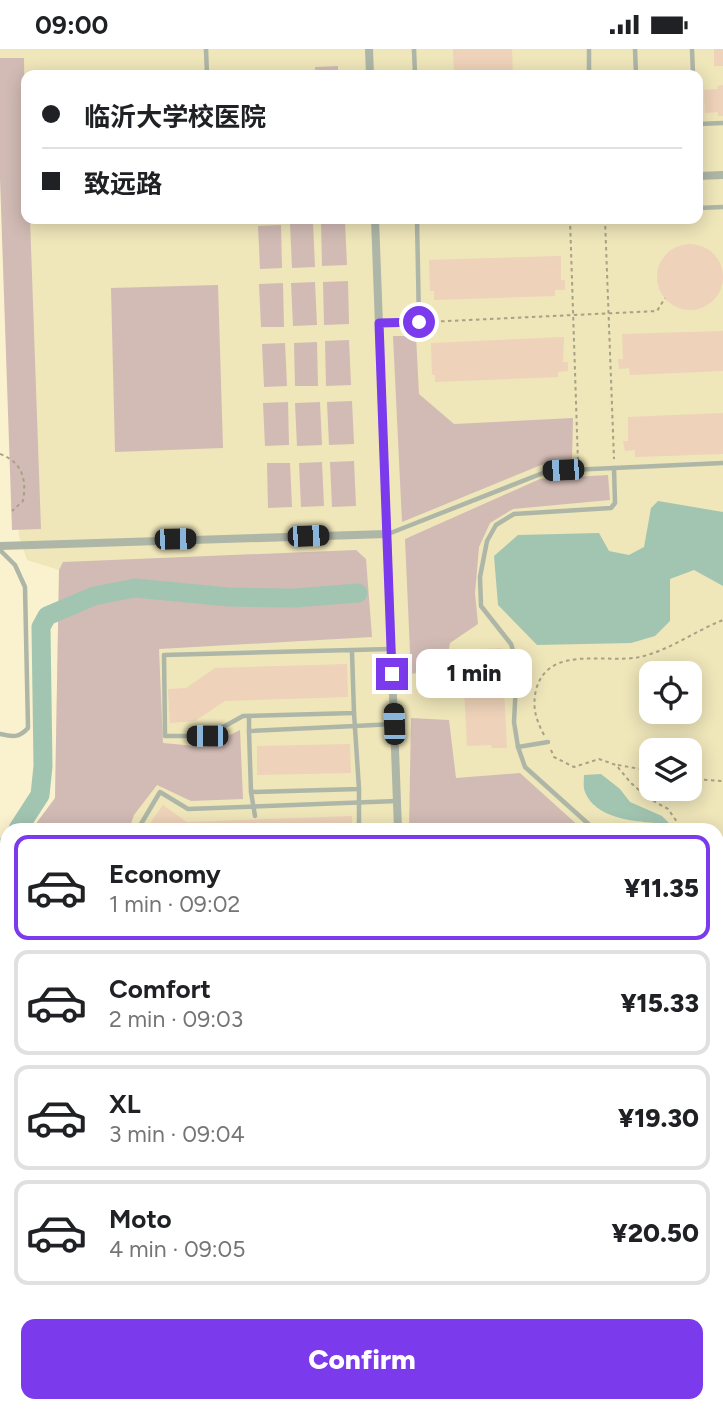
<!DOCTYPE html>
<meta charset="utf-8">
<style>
:root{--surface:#fff;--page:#f2f2f2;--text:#202124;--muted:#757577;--line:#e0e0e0;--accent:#7c3aed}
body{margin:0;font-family:Figtree,"Noto Sans SC",sans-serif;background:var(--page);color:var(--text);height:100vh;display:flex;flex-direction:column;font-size:26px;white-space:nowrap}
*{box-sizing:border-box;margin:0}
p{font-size:23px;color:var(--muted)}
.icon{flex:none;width:38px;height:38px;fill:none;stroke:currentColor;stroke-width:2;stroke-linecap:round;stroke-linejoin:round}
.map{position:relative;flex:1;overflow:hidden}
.side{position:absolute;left:0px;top:774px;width:724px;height:590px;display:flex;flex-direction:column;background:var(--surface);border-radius:21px 21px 0 0;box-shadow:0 4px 18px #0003}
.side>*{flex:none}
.top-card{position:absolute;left:21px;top:21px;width:682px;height:154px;border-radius:14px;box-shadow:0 4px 18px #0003;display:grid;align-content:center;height:154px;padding:0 21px;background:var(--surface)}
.controls{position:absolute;left:639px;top:612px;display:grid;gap:14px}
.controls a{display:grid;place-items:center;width:63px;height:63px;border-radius:14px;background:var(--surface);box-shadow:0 4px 18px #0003;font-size:35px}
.end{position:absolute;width:32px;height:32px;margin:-16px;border:9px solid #7c3aed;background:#fff;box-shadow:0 0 0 4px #fff}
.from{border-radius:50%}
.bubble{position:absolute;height:49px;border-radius:14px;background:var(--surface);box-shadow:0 4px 18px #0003;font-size:23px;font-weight:800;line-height:49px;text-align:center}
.car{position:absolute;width:21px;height:42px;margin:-21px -10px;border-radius:9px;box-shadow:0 0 5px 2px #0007;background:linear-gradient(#222 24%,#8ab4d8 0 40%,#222 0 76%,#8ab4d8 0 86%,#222 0)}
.top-card b{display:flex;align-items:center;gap:24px;height:66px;font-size:26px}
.top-card b+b{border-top:2px solid var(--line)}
.top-card i{width:18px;height:18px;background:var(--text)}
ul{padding:12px 0 0;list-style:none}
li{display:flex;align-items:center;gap:21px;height:105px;margin:0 14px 10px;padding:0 7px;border:4px solid var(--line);border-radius:14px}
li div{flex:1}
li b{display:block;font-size:26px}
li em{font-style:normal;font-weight:800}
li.on{border-color:var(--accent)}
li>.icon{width:63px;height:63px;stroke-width:1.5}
.primary-button{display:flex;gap:14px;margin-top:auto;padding:14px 21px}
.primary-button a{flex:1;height:80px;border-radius:14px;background:var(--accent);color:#fff;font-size:28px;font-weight:800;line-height:80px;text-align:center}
.status{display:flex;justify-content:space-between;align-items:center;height:49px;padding:0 35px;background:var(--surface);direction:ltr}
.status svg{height:19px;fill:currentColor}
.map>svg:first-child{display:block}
.built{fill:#efe6ba;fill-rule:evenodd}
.green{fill:#d2bbb5}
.water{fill:#a2c5b2}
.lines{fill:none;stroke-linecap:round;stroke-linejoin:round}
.river{stroke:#a2c5b2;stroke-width:19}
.building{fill:#eed2b9}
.path{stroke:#a7a185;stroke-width:2;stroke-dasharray:3.5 3.5;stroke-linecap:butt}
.service{stroke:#aeb6a7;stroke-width:4.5}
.minor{stroke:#aeb6a7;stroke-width:8}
.route{stroke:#7c3aed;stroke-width:9}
</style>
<div class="status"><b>09:00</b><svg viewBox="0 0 49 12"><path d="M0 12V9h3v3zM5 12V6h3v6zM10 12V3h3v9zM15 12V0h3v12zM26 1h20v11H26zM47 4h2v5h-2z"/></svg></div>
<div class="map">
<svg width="723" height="1362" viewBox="0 0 723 1362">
<rect width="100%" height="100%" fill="#faf2ce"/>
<!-- built -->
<path class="built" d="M0 0H723V1362H0V819L7 808V1356H718V780H32L55 749 59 521 27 511 19 488 0 55ZM26 26H698V170H26ZM651 625H690V663H651ZM651 702H690V740H651Z"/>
<!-- green -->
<g class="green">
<path d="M0 9H24L26 170H30L41 480 12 481 0 130Z"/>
<path d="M338 17V26H315V18Z"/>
<path d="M345 172 347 216 322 217 321 173Z"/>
<path d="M313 173 315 218 292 219 290 174Z"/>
<path d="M281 176 282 219 260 220 258 177Z"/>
<path d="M348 232 349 275 324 276 323 233Z"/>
<path d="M315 233 317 276 293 277 291 234Z"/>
<path d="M283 234 284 278H261L259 235Z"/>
<path d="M218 236 223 399 115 403 111 239Z"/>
<path d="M393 287H416L419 345 454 375 573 369 572 411 541 416 402 473Z"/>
<path d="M349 291 351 336 326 337 325 292Z"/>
<path d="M317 293 318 337H295L294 294Z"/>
<path d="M285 294 287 337 264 338 262 295Z"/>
<path d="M352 352 354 395 329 396 327 353Z"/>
<path d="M288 353 289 396 265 397 263 354Z"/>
<path d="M320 353 322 396 297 397 295 354Z"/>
<path d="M354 412 356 457 332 458 330 413Z"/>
<path d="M322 413 324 457 301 458 299 414Z"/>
<path d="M267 414H290L292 458 268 459Z"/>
<path d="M608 426 610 451 513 460 490 474 479 498 475 544 478 575 450 594 446 618 411 625 405 490 540 430Z"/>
<path d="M356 501 366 510 372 588 159 600 163 694 206 698 240 681 243 750 191 752 157 736 134 766 129 780H32L55 749 59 521 63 513Z"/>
<path d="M411 669 449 671 456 729 520 724 582 780H409Z"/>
<path d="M7 808V942L5 973 6 1010H0V821Z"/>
<path d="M7 1231V1278H0V1232Z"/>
</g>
<!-- water -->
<g class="water">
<path d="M658 452 723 463V537L694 521 670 530V572L655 587 631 594 537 596 498 556 494 507 518 486 599 484 609 502 629 506 644 498 651 459Z"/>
<path d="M601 725 620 740 630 753 662 767 675 780H660L655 774C632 772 595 769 585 743 583 738 584 731 584 726Z"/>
<path d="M718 838 723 842V1045L718 1039Z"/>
</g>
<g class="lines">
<!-- river -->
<g class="river">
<path d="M18 780 40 746 43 717 41 578 47 567 94 547 135 539 228 548 295 549 358 544"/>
<path d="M0 807 7 796"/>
</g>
</g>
<!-- building -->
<g class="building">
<path d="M453 0H512L513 26H454Z"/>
<rect x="714" y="0" width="9" height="17"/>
<path d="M723 36V67H718V63L705 64 704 41 718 40 717 37Z"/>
<circle cx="690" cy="228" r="33"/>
<path d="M561 207V231H565V241H555V247L434 251V242H430L429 211Z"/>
<path d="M723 282V322L630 326 629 319 619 320 618 310H623L622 285Z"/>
<path d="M564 288 563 313H568V322L558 323V328L435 333V326H432L431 294Z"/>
<path d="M723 364V405L635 408V401L625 402 623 392H628V368Z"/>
<path d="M502 599 507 699H492L491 696 467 697 462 601Z"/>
<path d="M347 615 348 648 225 652 195 672 170 674 168 640 186 639 215 619Z"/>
<path d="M350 695 351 724 257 726V697Z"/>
<path d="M163 756 187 773 352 767V780H146Z"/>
<rect x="0" y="1010" width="7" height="27"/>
<path d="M0 1103H7V1131L0 1132Z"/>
<path d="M718 1111H723V1143L718 1144Z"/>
<path d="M723 1181V1220L718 1223V1184Z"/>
<rect x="0" y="1186" width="7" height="29"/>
<path d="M7 1297V1325H0V1298Z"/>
<path d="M99 1356H106L110 1362H91Z"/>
<path d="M131 1356H158L151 1362H135Z"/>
</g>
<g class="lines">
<!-- path -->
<g class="path">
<path d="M570 170 578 414"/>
<path d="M605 170 614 410"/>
<path d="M427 273 657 262 665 249"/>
<path d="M0 405C22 413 27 430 23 452L12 462"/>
<path d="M544 686C536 671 532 658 536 641 548 595 606 615 640 608 670 601 695 582 723 571"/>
<path d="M551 701 554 708 574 718 599 710 616 716 631 734 648 749 668 760 682 780"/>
<path d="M618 716 651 722"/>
<path d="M690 730 723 732"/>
<path d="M718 828 723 832"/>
</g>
<!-- service -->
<g class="service">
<path d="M206 0 207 26"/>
<path d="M414 0 415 26"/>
<path d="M589 0V26"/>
<path d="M635 0 636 26"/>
<path d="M692 0 693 26"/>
<path d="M698 75 723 74"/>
<path d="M698 159 723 158"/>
<path d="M379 274 419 273 417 170"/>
<path d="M388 485 548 422 723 414"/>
<path d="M0 501 15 516 25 538 28 679C19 689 13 688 0 685"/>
<path d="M352 603 354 664 243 667 207 687H165L164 606 391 600"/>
<path d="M354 664 359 740 251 743 249 682 355 677 394 675"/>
<path d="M249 667V682"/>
<path d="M518 698 548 693"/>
<path d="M359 740V780"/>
<path d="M251 743 255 767"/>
<path d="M138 780 160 743 188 760 397 752"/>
<path d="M594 780 525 718 518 698 514 673 517 614 511 595 481 557 480 528 487 492 496 476 514 465 611 459 615 454 614 419"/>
<path d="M718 1072 723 1077"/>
<path d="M0 1090H7"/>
<path d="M0 1152H7"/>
<path d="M0 1172H7"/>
<path d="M0 1225H7"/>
<path d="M0 1282H7"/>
<path d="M0 1342 7 1341"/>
<path d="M118 1356 123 1362"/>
<path d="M319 1356 323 1362"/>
<path d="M1 1362 71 1359 75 1356"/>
<path d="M164 1362 260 1356"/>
</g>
<!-- minor -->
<g class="minor">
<path d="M369 0 370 26"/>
<path d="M698 127 723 126"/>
<path d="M375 170 398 780"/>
<path d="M0 497 387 485"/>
<path d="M350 1356 354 1362"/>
<path d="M633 1356 638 1362"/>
</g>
</g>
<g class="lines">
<!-- route -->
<path class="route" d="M392 625 379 274 419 273"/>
</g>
</svg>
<div class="controls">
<a><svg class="icon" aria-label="locate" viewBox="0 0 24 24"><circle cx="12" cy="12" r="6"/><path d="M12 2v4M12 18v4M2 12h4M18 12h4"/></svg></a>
<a><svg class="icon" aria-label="layers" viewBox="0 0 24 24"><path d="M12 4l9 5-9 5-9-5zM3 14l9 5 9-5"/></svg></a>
</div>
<i class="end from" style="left:419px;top:273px"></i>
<i class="end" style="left:392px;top:625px"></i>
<div class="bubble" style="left:416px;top:600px;width:116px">1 min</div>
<i class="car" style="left:563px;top:421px;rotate:267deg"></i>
<i class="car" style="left:308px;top:487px;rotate:88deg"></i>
<i class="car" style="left:175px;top:490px;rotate:89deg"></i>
<i class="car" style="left:394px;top:675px;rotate:358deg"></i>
<i class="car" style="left:207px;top:687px;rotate:270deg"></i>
<div class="top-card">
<b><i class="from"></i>临沂大学校医院</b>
<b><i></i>致远路</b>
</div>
<section class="side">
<ul>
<li class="on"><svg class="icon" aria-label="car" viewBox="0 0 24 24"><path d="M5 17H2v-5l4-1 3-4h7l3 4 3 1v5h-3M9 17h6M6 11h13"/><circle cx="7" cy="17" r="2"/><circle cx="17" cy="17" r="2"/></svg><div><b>Economy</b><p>1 min · 09:02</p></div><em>¥11.35</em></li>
<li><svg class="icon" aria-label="car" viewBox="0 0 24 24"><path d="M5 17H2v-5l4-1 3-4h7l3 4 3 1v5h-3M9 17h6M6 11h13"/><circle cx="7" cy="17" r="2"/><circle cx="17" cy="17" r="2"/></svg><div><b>Comfort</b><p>2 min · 09:03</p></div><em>¥15.33</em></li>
<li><svg class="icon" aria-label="car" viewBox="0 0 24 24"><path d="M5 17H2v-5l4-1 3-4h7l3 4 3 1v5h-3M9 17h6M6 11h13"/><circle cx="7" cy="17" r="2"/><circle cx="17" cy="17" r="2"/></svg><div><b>XL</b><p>3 min · 09:04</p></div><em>¥19.30</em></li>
<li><svg class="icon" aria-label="car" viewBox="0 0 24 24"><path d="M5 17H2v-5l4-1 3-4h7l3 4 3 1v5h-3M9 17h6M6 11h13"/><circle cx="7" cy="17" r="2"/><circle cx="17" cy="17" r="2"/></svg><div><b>Moto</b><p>4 min · 09:05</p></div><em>¥20.50</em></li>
</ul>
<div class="primary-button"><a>Confirm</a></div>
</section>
</div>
